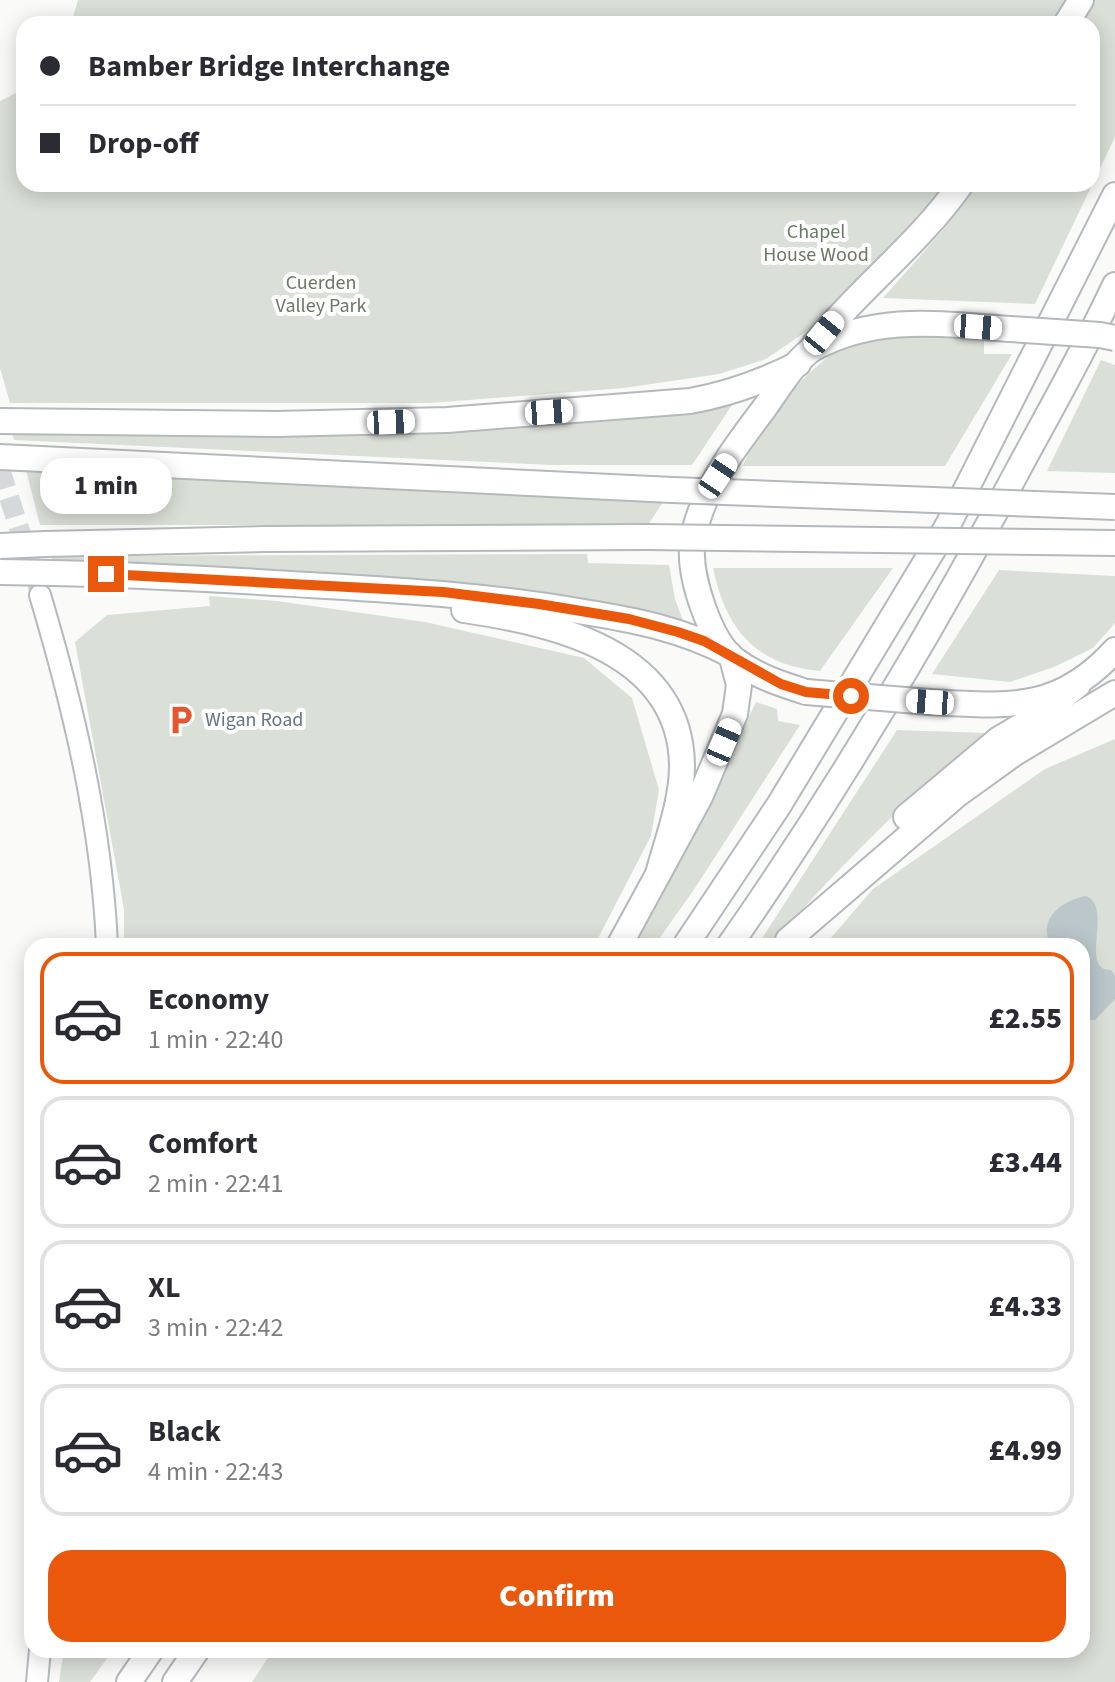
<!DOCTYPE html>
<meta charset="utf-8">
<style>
:root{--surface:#fff;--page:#f7f7f7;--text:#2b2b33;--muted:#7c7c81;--line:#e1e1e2;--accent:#ea580c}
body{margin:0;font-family:"Source Sans 3",sans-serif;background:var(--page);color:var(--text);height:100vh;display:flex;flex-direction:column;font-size:30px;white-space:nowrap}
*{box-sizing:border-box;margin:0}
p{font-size:26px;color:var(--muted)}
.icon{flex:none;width:44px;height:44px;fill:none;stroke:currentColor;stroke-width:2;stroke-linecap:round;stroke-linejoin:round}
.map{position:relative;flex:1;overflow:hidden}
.sheet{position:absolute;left:24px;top:938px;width:1066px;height:720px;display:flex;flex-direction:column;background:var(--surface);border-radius:24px;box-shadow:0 4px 20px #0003}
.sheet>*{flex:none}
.hud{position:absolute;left:16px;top:16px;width:1084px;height:176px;border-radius:24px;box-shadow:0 4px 20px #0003;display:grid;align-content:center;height:176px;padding:0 24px;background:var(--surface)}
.end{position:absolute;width:36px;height:36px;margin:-18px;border:10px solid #ea580c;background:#fff;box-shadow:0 0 0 4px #fff}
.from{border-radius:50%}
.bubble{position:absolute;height:56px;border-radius:24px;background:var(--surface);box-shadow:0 4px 20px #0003;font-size:26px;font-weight:800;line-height:56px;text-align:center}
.car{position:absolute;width:24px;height:48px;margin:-24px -12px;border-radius:10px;box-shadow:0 0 6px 2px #0007;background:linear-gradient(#fff 24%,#345 0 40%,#fff 0 76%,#345 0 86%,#fff 0)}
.hud b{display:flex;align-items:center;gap:28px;height:76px;font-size:30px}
.hud b+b{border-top:2px solid var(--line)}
.hud i{width:20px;height:20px;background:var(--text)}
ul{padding:14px 0 0;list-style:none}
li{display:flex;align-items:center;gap:24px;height:132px;margin:0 16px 12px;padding:0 8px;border:4px solid var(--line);border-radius:24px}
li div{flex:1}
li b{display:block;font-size:30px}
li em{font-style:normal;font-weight:800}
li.current{border-color:var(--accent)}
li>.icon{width:72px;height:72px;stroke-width:1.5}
.action{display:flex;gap:16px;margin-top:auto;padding:16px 24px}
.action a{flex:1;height:92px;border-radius:24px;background:var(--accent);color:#fff;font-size:32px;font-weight:800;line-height:92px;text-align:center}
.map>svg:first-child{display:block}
.green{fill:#dadfd7}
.water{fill:#bbc7cb}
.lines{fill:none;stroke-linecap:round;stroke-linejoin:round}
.major-tunnel{stroke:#d5d9db;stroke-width:20;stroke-dasharray:20 10;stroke-linecap:butt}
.major-casing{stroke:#b5babe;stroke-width:24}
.highway-casing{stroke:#b4b9bd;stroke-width:28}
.major{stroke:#fff;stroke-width:20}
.highway{stroke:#fff;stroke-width:24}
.highway-bridge-casing{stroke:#b4b9bd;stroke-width:28;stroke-linecap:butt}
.highway-bridge{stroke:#fff;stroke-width:24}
.route{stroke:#ea580c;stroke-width:10}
.labels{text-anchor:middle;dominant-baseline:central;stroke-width:8;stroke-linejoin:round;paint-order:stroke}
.park-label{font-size:20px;fill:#687a64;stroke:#fff}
.poi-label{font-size:20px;fill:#657683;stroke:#fff;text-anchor:start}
</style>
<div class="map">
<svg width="1115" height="1682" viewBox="0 0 1115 1682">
<rect width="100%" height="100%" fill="#fafaf8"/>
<!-- green -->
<g class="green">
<path d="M78 0H1066L1052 24H71Z"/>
<path d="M1094 0H1115V137L1035 304 883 298 943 230 975 184H1092V24H1080Z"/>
<path d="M24 89V184H946L928 209 865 278 804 333 766 359 719 374 624 388 430 403H10L0 368V101Z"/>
<path d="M899 334 984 339V354H1012L945 466H743C757 429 804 370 838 351 857 340 878 338 899 334Z"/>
<path d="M1101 360 1115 365V473L1047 471Z"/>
<path d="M732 405 692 465H553L14 440 11 429C165 433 318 437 472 430 559 427 646 416 732 405Z"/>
<path d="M26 470 382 489 665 499 648 525H40Z"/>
<path d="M587 554 588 563 669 565 675 599 684 623 53 562 51 556Z"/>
<path d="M713 568H893L820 671C756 665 726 630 713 568Z"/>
<path d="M999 570 1115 576V623L1093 648 1054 667 1010 682 932 674Z"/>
<path d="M209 596 277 601 425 622 584 658 632 698 659 790 651 836 594 946H124V909L75 642 107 615 210 606Z"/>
<path d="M756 702 777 709 778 721 800 725 695 888 654 946H631L659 900Z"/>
<path d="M897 730 988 733C908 796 837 869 770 946H757Z"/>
<path d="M1115 739V1682H252L273 1650H1082V946H824L873 889 1045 769Z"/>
<path d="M64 1650H113L90 1682H59Z"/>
</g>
<!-- water -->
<path class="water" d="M1086 896C1114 907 1078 971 1111 970L1115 976V999L1095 1020H1082V946H1051C1037 919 1061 901 1086 896Z"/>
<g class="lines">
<!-- major-tunnel -->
<path class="major-tunnel" d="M0 469 38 587"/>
<!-- major casing -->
<g class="major-casing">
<g id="major">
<path d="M40 595C74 709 102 827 107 946"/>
<path d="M37 1682 40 1650"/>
</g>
</g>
<!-- highway casing -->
<g class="highway-casing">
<g id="highway">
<path d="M1066 24 1081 0"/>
<path d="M814 345C860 288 919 244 961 184"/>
<path d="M0 421 276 424 447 420 690 401C729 394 762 382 798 364"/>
<path d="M0 457 672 490"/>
<path d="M45 544 264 539 646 537"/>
<path d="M54 573C151 575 247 581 344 587 425 592 505 598 584 612 635 620 684 630 729 654"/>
<path d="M464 610C555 623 681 652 682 766 682 802 667 840 658 874"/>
<path d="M806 692C781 684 756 676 735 660 710 641 690 578 692 548 693 537 696 523 700 513 712 478 738 443 760 414 774 396 795 359 814 348 878 314 940 324 1010 329"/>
<path d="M930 702C1008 706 1058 713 1115 650"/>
<path d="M906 817 999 739 1043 713 1078 685"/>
<path d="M788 940 958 794 1015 753 1115 693"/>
<path d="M619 946 700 797 735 714 739 685 732 658"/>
<path d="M685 946 779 805 948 525 1115 195"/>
<path d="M729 946C836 793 931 633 1019 468 1052 407 1086 347 1115 285"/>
<path d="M129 1682 151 1650"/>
<path d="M175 1682 197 1650"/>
</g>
</g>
<!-- major -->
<use href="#major" class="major"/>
<!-- highway -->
<use href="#highway" class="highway"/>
<!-- highway-bridge casing -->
<g class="highway-bridge-casing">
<g id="highway-bridge">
<path d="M1010 329 1100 335 1115 338"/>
<path d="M672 490 1115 507"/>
<path d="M646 537 1115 543"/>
<path d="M0 546 45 544"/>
<path d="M0 572 54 573"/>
<path d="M806 692 930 702"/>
</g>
</g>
<!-- highway-bridge -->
<use href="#highway-bridge" class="highway-bridge"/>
</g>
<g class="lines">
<!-- route -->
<path class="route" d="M106 574 443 592 539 604 629 619 678 632 704 641 781 684 806 692 851 696"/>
</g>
<!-- icons -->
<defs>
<g id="parking-bare" transform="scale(2.4)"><path d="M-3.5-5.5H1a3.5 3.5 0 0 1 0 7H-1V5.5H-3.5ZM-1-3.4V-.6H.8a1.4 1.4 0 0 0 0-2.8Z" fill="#e4572e" stroke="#fff" stroke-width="2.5" paint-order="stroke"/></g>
</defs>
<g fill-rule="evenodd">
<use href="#parking-bare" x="181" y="720"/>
</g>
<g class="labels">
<!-- park labels -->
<g class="park-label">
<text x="816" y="232">Chapel<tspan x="816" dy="23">House Wood</tspan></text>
<text x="321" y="283">Cuerden<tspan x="321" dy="23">Valley Park</tspan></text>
</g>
<!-- poi labels -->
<g class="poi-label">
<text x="205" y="720">Wigan Road</text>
</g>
</g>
</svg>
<i class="end from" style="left:851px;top:696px"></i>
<i class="end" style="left:106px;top:574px"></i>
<div class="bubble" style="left:40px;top:458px;width:132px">1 min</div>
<i class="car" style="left:978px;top:327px;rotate:94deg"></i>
<i class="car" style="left:824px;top:333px;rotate:39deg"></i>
<i class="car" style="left:549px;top:412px;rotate:86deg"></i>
<i class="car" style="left:391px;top:422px;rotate:88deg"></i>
<i class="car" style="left:718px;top:476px;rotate:34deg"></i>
<i class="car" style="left:930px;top:702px;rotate:274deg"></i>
<i class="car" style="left:724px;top:742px;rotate:23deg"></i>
<div class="hud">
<b><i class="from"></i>Bamber Bridge Interchange</b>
<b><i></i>Drop-off</b>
</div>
<section class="sheet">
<ul>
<li class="current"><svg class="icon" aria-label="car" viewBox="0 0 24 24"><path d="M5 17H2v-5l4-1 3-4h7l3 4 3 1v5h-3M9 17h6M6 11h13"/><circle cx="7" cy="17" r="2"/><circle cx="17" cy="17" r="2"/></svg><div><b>Economy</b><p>1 min · 22:40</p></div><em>£2.55</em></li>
<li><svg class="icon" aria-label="car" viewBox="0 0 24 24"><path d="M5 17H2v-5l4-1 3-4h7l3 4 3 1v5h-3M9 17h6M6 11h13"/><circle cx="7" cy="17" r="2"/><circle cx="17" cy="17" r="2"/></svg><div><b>Comfort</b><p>2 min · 22:41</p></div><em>£3.44</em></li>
<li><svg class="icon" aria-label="car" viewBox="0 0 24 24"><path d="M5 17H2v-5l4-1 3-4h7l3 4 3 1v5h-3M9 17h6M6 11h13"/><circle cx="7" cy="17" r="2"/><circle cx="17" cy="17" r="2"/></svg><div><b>XL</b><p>3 min · 22:42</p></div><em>£4.33</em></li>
<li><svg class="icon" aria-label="car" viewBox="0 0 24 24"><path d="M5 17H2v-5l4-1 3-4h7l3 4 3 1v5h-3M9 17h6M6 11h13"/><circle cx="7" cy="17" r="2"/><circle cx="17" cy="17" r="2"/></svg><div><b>Black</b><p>4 min · 22:43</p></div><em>£4.99</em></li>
</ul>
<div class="action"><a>Confirm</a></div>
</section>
</div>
